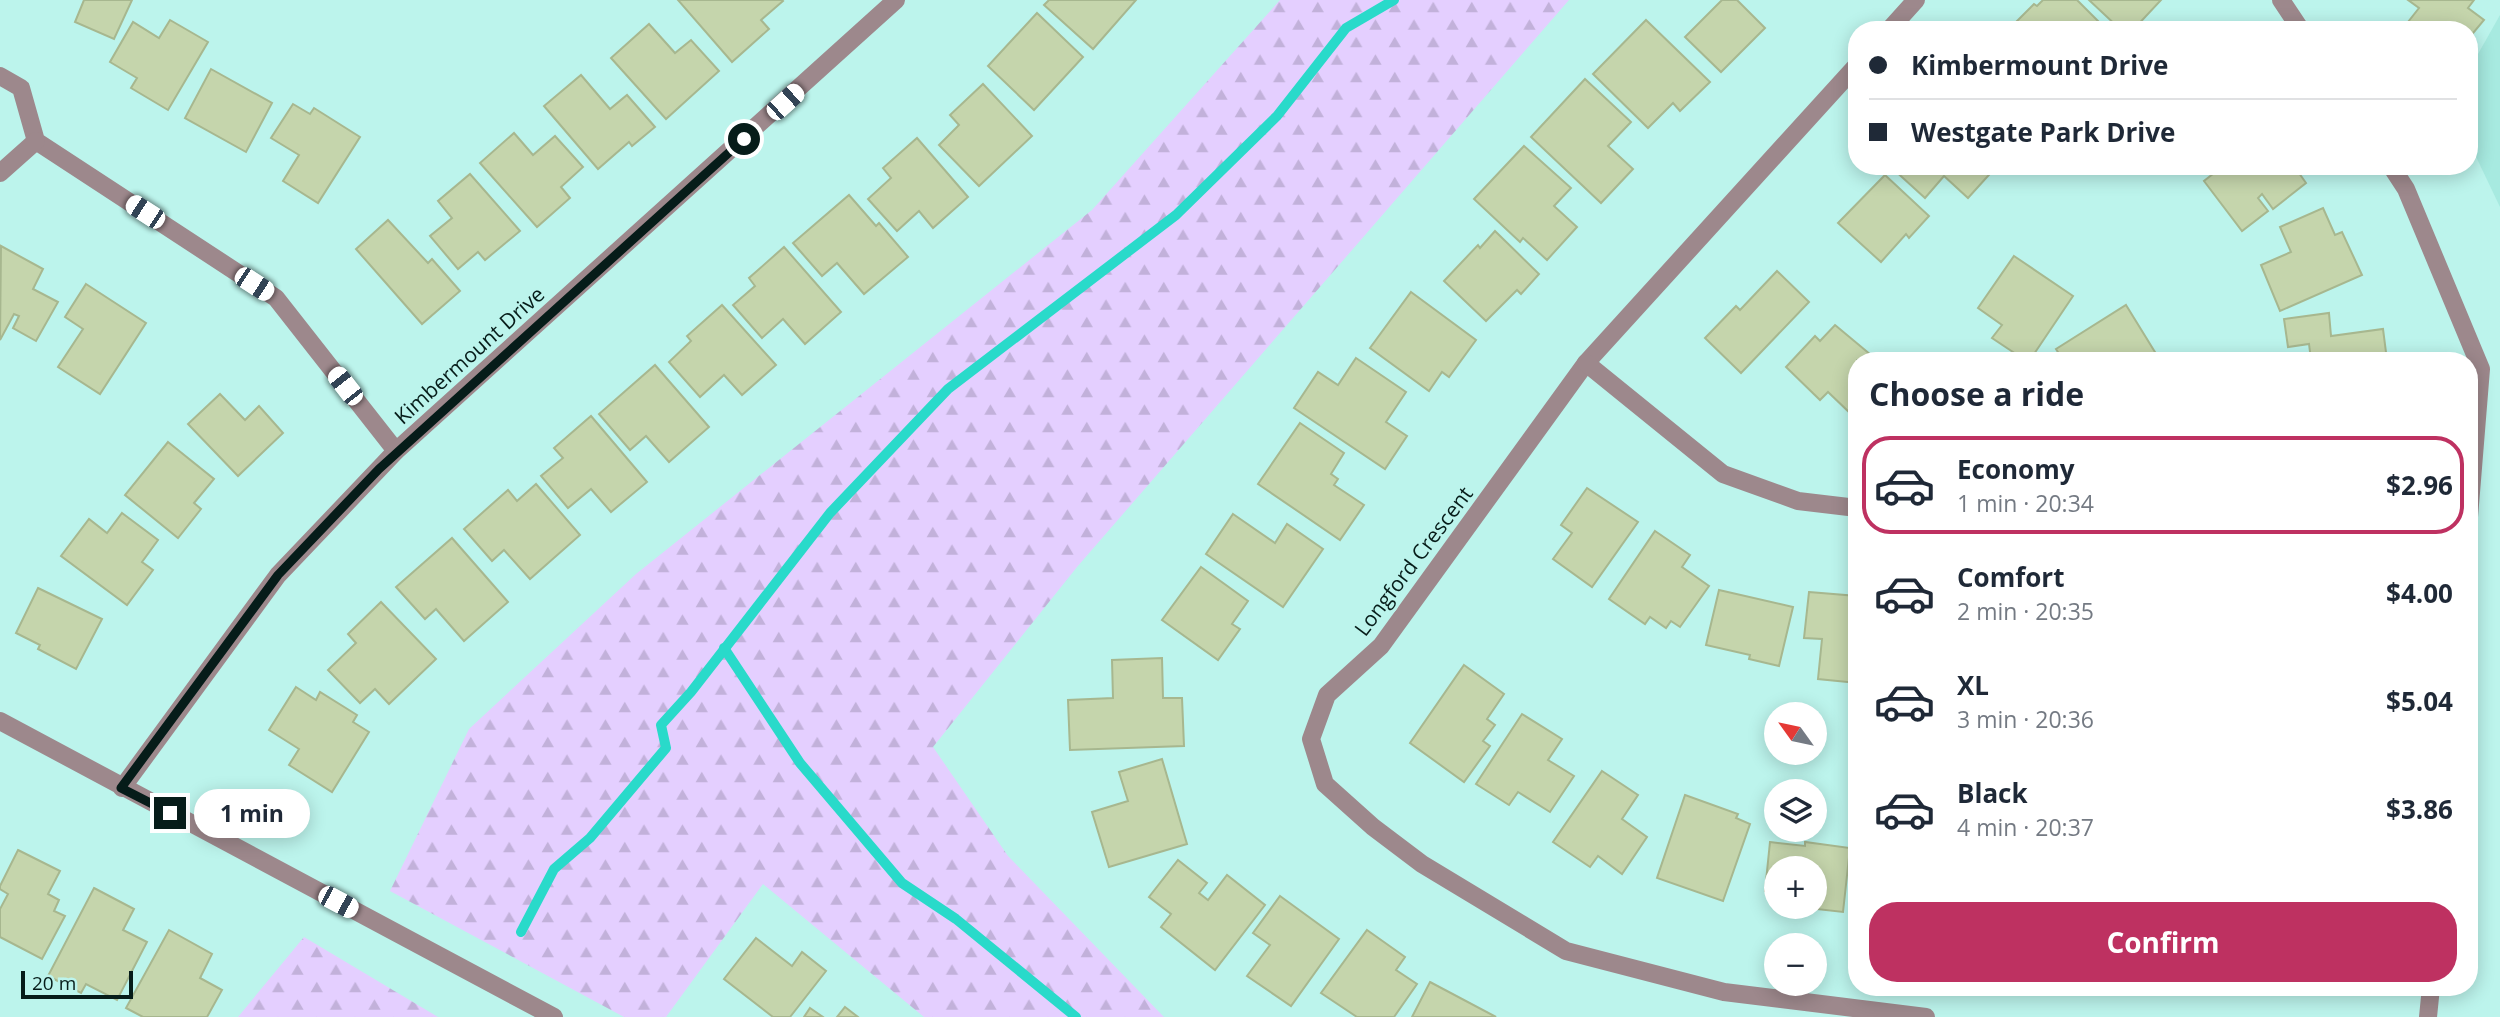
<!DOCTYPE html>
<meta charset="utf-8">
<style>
:root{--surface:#fff;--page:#f2f2f3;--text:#1f2937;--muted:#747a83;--line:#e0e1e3;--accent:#be3161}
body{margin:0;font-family:"Open Sans",sans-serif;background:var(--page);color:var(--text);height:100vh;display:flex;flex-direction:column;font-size:26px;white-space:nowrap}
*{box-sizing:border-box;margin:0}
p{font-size:23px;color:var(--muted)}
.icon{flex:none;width:38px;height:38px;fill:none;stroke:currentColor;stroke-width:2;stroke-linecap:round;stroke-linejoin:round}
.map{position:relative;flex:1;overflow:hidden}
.side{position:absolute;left:1848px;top:352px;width:630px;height:644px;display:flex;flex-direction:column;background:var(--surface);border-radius:28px;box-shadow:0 4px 18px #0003}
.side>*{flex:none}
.top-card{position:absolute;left:1848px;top:21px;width:630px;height:154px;border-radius:28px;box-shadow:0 4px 18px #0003;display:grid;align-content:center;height:154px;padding:0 21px;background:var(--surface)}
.needle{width:46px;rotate:303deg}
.buttons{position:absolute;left:1764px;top:702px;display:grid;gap:14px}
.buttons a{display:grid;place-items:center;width:63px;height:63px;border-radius:50%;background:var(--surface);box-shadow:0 4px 18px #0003;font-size:35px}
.scale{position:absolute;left:21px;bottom:18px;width:112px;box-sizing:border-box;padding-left:7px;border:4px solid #061c19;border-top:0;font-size:19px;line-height:24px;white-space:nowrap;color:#061c19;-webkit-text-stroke:5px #bcf4ec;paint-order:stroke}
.end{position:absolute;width:32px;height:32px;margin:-16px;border:9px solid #061c19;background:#fff;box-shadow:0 0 0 4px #fff}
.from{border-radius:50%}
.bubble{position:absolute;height:49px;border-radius:24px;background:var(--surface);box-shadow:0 4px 18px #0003;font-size:23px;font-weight:700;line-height:49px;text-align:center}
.car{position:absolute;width:21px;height:42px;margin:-21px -10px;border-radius:9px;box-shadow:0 0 5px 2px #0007;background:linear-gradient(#fff 24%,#345 0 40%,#fff 0 76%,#345 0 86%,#fff 0)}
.top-card b{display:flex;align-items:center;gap:24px;height:66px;font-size:26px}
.top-card b+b{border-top:2px solid var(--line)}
.top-card i{width:18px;height:18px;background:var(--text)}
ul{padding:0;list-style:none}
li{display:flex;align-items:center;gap:21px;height:98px;margin:0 14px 10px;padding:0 7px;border:4px solid transparent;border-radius:28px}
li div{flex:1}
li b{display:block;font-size:26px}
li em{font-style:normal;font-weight:700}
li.selected{border-color:var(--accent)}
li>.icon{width:63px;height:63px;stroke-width:1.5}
h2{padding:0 21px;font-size:32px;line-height:84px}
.primary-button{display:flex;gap:14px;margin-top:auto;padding:14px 21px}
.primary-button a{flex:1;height:80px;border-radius:28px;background:var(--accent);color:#fff;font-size:28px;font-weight:700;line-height:80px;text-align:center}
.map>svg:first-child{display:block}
.built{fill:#a7eae0}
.forest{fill:url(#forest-firs)}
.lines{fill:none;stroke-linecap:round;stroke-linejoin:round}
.stream{stroke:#29daca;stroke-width:10}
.building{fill:#c5d5ac;stroke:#a7b78f;stroke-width:2}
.minor{stroke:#9d888c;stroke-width:18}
.tertiary{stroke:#9d888c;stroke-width:18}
.route{stroke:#061c19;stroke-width:9}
.labels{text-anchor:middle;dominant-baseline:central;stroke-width:6;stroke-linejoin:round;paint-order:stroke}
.street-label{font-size:21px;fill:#061c19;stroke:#bcf4ec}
</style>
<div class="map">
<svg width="2500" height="1017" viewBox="0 0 2500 1017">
<defs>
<pattern id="forest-firs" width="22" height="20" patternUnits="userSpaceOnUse" patternTransform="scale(1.75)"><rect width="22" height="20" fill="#e4cfff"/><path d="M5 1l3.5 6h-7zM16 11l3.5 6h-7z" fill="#c2b1da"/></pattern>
</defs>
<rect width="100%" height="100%" fill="#bcf4ec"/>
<!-- built -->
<path class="built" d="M2500 15V207L2469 142V70Z"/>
<!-- forest -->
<g class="forest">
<path d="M1280 0H1569L1077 567 933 747 1008 856 1164 1017H924L763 884 666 1017H624L390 891 469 729 636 574 1092 210Z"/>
<path d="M304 937 438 1017H238Z"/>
</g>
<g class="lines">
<!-- stream -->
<g class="stream">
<path d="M724 648 800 763 902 883 956 919 1076 1017"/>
<path d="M521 932 554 869 590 838 666 748 661 725 691 692 830 513 948 389 1176 215 1277 116 1346 28 1394 0"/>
</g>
</g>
<!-- building -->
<g class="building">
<path d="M84 0H132L114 39 75 22Z"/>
<path d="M678 0H782L783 1 761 20 769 29 732 62Z"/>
<path d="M1049 0H1136L1093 49 1044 5Z"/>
<path d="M1722 0H1737L1765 28 1721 72 1685 37Z"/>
<path d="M2043 0H2077L2107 30H2008L2034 4 2037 6Z"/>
<path d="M2089 0H2161L2133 30H2121Z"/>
<path d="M2408 0H2474L2468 8 2484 20 2469 38V30H2418L2408 22 2419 8Z"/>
<path d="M1037 13 1083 57 1034 110 988 66Z"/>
<path d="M170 20 208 42 168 110 131 88 137 78 110 62 133 22 159 38Z"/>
<path d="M1646 20 1710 82 1680 111 1673 103 1648 128 1593 74Z"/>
<path d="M649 24 675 53 691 40 719 71 666 119 611 58Z"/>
<path d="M211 69 272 103 246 152 185 118Z"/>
<path d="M581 75 610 109 627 95 655 127 632 146 629 142 598 169 544 106Z"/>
<path d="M1585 79 1631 122 1608 146 1633 169 1601 203 1531 137Z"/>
<path d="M983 84 1032 136 979 186 939 145 959 125 950 115Z"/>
<path d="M293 104 310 114 314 108 360 137 318 203 283 181 299 155 271 138Z"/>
<path d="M514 133 533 155 555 136 583 167 561 187 570 198 537 227 480 163Z"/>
<path d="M917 138 968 197 933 228 919 211 897 231 868 199 891 178 883 168Z"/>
<path d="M1524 146 1571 188 1554 206 1577 227 1547 260 1523 238 1520 242 1474 199Z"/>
<path d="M1894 166H1997L1968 198 1944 176 1925 198 1892 168Z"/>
<path d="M2223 166H2294L2306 183 2273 209 2262 194 2258 198 2268 211 2242 231 2204 181Z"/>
<path d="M470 174 520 231 485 260 478 252 458 269 430 236 452 218 438 201Z"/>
<path d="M1885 175 1929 216 1909 238 1906 234 1881 262 1838 223Z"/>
<path d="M849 195 876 226 879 223 908 257 864 294 837 263 822 276 793 243Z"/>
<path d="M2323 208 2335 235 2342 232 2362 275 2280 311 2261 265 2291 252 2280 227Z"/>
<path d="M388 220 428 263 432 259 460 291 422 324 356 249Z"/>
<path d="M1495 231 1539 274 1521 294 1517 290 1486 321 1444 281 1478 245 1480 248Z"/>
<path d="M1 246 43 269 33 289 58 302 36 341 13 328 19 316 14 314 0 340Z"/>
<path d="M784 247 841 312 805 344 783 319 762 338 733 305 755 286 749 278Z"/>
<path d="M2014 256 2073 296 2030 360H2025L1992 338 2002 325 1978 308Z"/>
<path d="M1777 271 1809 302 1741 373 1705 338 1736 306 1740 310Z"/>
<path d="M86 284 146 323 100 394 58 367 83 329 65 317Z"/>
<path d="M1411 292 1476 340 1449 377 1442 372 1429 391 1370 348Z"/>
<path d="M722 305 776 365 742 395 724 375 700 397 669 362 691 341 687 336Z"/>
<path d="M2126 305 2158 357 2153 360H2063L2056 349Z"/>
<path d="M2329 313 2331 336 2383 329 2387 360H2311L2309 344 2288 347 2284 319Z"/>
<path d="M1835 325 1877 360H1857V408L1851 414 1828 392 1820 400 1786 367 1815 336 1820 341Z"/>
<path d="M1356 358 1406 392 1386 422 1407 436 1385 469 1294 408 1318 372 1338 385Z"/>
<path d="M655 365 709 427 669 462 646 436 630 450 599 414Z"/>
<path d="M220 394 245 420 259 406 283 433 238 476 188 424Z"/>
<path d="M591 416 647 482 611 512 591 489 568 508 541 476 563 458 554 448Z"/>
<path d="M1300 423 1344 453 1331 474 1338 479 1334 485 1364 505 1340 540 1258 484Z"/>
<path d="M168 442 214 479 194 503 201 509 178 538 125 495Z"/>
<path d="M536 484 580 535 530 579 504 550 492 561 464 529 508 490 517 501Z"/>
<path d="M1587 488 1638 522 1592 587 1553 559 1572 533 1561 525Z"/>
<path d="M122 513 158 540 142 562 153 570 127 605 61 556 89 519 107 533Z"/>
<path d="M1233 514 1275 543 1287 524 1323 549 1283 607 1206 554Z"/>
<path d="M1655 531 1690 555 1682 567 1709 586 1680 627 1671 621 1666 628 1650 617 1645 624 1609 599Z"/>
<path d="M452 538 508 602 464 641 436 609 425 619 396 587Z"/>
<path d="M1201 567 1248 601 1232 624 1240 629 1218 660 1162 620Z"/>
<path d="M38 588 102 619 76 669 38 649 40 645 16 633Z"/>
<path d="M1719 590 1793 607 1779 666 1749 659 1750 655 1706 645Z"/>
<path d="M1809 592 1857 596V683L1818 679 1822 639 1804 638Z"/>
<path d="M381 602 436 659 389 704 375 689 360 703 328 670 356 643 348 634Z"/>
<path d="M1162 658 1163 698H1182L1184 746 1070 750 1068 700 1113 698 1112 660Z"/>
<path d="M1464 665 1504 694 1487 719 1495 725 1483 741 1490 746 1464 782 1410 743Z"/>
<path d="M296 687 316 700 320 692 357 715 353 722 369 732 332 792 289 765 299 749 269 730Z"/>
<path d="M1522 714 1562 739 1548 760 1574 776 1550 812 1518 792 1509 805 1476 784Z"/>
<path d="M1162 759 1187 844 1109 867 1092 812 1128 801 1119 772Z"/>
<path d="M1602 771 1638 795 1622 819 1647 837 1622 874 1598 856 1590 867 1553 842Z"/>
<path d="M1685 795 1738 814 1736 818 1750 824 1723 901 1657 878Z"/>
<path d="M1770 842 1805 846V842L1850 848 1843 912 1799 907 1815 906V868H1776V893L1765 891Z"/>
<path d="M18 850 60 871 48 894 59 900 54 911 65 916 42 959 0 937V909L8 894 0 889V886Z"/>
<path d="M1178 860 1207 883 1199 893 1208 900 1227 875 1265 905 1215 970 1161 927 1171 914 1149 897Z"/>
<path d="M94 888 134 909 123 930 147 942 117 1000 86 984 81 993 48 976Z"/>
<path d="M1280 896 1339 939 1291 1006 1247 976 1270 945 1253 933Z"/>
<path d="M169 930 212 954 200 978 222 990 207 1017H143L126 1008Z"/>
<path d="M1367 930 1405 957 1396 970 1417 984 1394 1017H1357L1321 993Z"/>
<path d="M756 938 792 966 802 952 826 971 790 1017H773L724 979Z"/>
<path d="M1430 982 1496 1017H1412Z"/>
<path d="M845 1007 858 1017H837Z"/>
<path d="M810 1008 823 1017H804Z"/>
</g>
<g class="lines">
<!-- minor -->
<g class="minor">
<path d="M2281 0 2301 30"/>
<path d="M1889 30 1916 0"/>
<path d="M1857 65 1586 363 1381 646 1327 695 1311 739 1325 784 1373 827 1422 864 1566 951 1724 992 1926 1017"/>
<path d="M0 76 21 88 36 141 276 298 396 451"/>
<path d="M2391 166 2406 189 2481 369 2469 517"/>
<path d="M0 173 36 141"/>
<path d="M1586 363 1723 474 1798 501 1857 508"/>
<path d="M122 788 278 575 396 451 896 0"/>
<path d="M2428 1017 2431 987"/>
</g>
<!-- tertiary -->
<path class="tertiary" d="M0 721 554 1017"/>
</g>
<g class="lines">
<!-- route -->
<path class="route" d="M170 813 121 788 278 575 379 469 744 139"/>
</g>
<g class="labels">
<!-- street labels -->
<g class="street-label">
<text transform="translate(469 355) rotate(-42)">Kimbermount Drive</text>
<text transform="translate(1413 561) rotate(-53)">Longford Crescent</text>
</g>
</g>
</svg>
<div class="buttons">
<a><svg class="needle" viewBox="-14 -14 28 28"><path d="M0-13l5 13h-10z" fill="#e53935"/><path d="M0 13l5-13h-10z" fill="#747a83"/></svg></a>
<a><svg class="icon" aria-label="layers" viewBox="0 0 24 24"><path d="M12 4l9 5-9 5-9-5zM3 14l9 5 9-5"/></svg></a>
<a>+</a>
<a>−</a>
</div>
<div class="scale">20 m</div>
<i class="end from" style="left:744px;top:139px"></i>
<i class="end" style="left:170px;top:813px"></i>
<div class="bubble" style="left:194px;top:789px;width:116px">1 min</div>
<i class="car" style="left:785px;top:102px;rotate:48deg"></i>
<i class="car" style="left:145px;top:212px;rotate:303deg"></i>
<i class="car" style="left:254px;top:284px;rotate:123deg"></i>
<i class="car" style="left:345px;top:386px;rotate:322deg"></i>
<i class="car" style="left:338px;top:902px;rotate:118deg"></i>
<div class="top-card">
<b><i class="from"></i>Kimbermount Drive</b>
<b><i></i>Westgate Park Drive</b>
</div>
<section class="side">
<h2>Choose a ride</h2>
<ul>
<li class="selected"><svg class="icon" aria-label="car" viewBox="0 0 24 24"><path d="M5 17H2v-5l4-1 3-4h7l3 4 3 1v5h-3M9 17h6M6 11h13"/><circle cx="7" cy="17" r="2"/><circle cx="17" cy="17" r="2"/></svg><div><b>Economy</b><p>1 min · 20:34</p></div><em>$2.96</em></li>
<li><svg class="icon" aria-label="car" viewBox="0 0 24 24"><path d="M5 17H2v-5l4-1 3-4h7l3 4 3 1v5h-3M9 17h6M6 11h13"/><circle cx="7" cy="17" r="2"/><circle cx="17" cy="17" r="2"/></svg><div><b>Comfort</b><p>2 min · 20:35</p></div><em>$4.00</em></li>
<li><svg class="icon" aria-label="car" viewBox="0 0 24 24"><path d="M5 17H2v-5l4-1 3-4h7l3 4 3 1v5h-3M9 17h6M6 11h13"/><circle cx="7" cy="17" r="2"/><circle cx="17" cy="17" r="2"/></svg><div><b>XL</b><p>3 min · 20:36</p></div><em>$5.04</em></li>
<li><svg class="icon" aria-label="car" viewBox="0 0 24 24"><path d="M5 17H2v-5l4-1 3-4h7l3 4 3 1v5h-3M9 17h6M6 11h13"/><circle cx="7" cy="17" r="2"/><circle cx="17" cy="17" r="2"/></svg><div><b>Black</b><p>4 min · 20:37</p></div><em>$3.86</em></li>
</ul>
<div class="primary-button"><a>Confirm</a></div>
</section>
</div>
